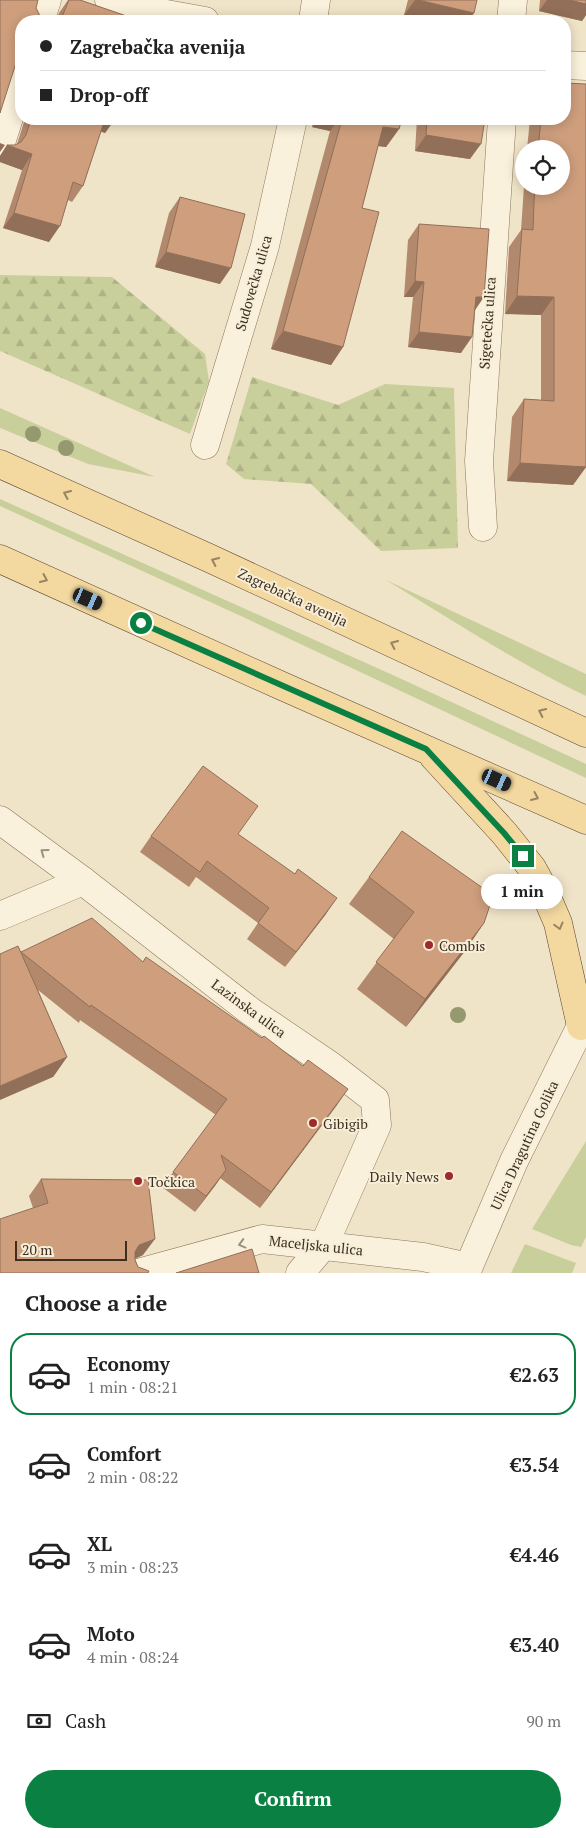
<!DOCTYPE html>
<meta charset="utf-8">
<style>
:root{--surface:#fff;--page:#f2f2f2;--text:#222;--muted:#767676;--line:#e0e0e0;--accent:#0b8043}
body{margin:0;font-family:"PT Serif",serif;background:var(--page);color:var(--text);height:100vh;display:flex;flex-direction:column;font-size:19px;white-space:nowrap}
*{box-sizing:border-box;margin:0}
p{font-size:16px;color:var(--muted)}
.icon{flex:none;width:28px;height:28px;fill:none;stroke:currentColor;stroke-width:2;stroke-linecap:round;stroke-linejoin:round}
.map{position:relative;height:1273px;overflow:hidden}
.details{display:flex;flex-direction:column;background:var(--surface);flex:1}
.details>*{flex:none}
.banner{position:absolute;left:15px;top:15px;width:556px;height:110px;border-radius:20px;box-shadow:0 2px 12px #0003;display:grid;align-content:center;height:110px;padding:0 25px;background:var(--surface)}
.buttons{position:absolute;left:515px;top:140px;display:grid;gap:10px}
.buttons a{display:grid;place-items:center;width:55px;height:55px;border-radius:50%;background:var(--surface);box-shadow:0 2px 12px #0003;font-size:25px}
.scale{position:absolute;left:15px;bottom:12px;width:112px;box-sizing:border-box;padding-left:5px;border:2px solid #3d2e20;border-top:0;font-size:14px;line-height:18px;white-space:nowrap;color:#3d2e20;-webkit-text-stroke:4px #f7eed8;paint-order:stroke}
.end{position:absolute;width:22px;height:22px;margin:-11px;border:6px solid #0b8043;background:#fff;box-shadow:0 0 0 2px #fff}
.from{border-radius:50%}
.bubble{position:absolute;height:35px;border-radius:18px;background:var(--surface);box-shadow:0 2px 12px #0003;font-size:16px;font-weight:700;line-height:35px;text-align:center}
.car{position:absolute;width:15px;height:30px;margin:-15px -8px;border-radius:6px;box-shadow:0 0 4px 1px #0007;background:linear-gradient(#222 24%,#8ab4d8 0 40%,#222 0 76%,#8ab4d8 0 86%,#222 0)}
.banner b{display:flex;align-items:center;gap:18px;height:48px;font-size:19px}
.banner b+b{border-top:1px solid var(--line)}
.banner i{width:12px;height:12px;background:var(--text)}
ul{padding:0;list-style:none}
li{display:flex;align-items:center;gap:15px;height:82px;margin:0 10px 8px;padding:0 15px;border:2px solid transparent;border-radius:20px}
li div{flex:1}
li b{display:block;font-size:19px}
li em{font-style:normal;font-weight:700}
li.active{border-color:var(--accent)}
li>.icon{width:45px;height:45px;stroke-width:1.5}
h2{padding:0 25px;font-size:22px;line-height:60px}
.pay{display:flex;align-items:center;gap:12px;height:55px;padding:0 25px;font-size:19px}
.pay p{margin-inline-start:auto}
.primary-button{display:flex;gap:10px;margin-top:auto;padding:10px 25px}
.primary-button a{flex:1;height:58px;border-radius:30px;background:var(--accent);color:#fff;font-size:20px;font-weight:700;line-height:58px;text-align:center}
.map>svg:first-child{display:block}
.grass{fill:#c9cf9b}
.forest{fill:url(#forest-firs)}
.lines{fill:none;stroke-linecap:round;stroke-linejoin:round}
.minor-casing{stroke:#8d765c;stroke-width:29}
.major-casing{stroke:#5b4430;stroke-width:29}
.minor{stroke:#faf1dc;stroke-width:28}
.major{stroke:#f3d9a0;stroke-width:28}
.tree{fill:#96986f}
.wall{fill:#b2896c}
.shaded-wall{fill:#916f58}
.building{fill:#cf9f7d;stroke:#916f58}
.oneway{stroke:#988460}
.oneway2{stroke:#9c907e}
.route{stroke:#0b8043;stroke-width:6}
.poi-dot{fill:#9e2a2b;stroke:#f7eed8;stroke-width:2}
.labels{text-anchor:middle;dominant-baseline:central;stroke-width:4;stroke-linejoin:round;paint-order:stroke}
.street-label{font-size:14px;fill:#3d2e20;stroke:#f7eed8}
.poi-label{font-size:14px;fill:#3d2e20;stroke:#f7eed8;text-anchor:start}
</style>
<div class="map">
<svg width="586" height="1273" viewBox="0 0 586 1273">
<defs>
<pattern id="forest-firs" width="22" height="20" patternUnits="userSpaceOnUse" patternTransform="scale(1.25)"><rect width="22" height="20" fill="#c9cf9b"/><path d="M5 1l3.5 6h-7zM16 11l3.5 6h-7z" fill="#aeb285"/></pattern>
</defs>
<rect width="100%" height="100%" fill="#f0e4c8"/>
<!-- grass -->
<g class="grass">
<path d="M0 408 155 477 88 464 0 428Z"/>
<path d="M0 499 395 676 586 764V778L243 617 0 506Z"/>
<path d="M386 580 586 674V696C517 663 452 620 386 580Z"/>
<path d="M586 1141V1237L581 1247 571 1245 532 1229Z"/>
<path d="M525 1244 576 1263 572 1273H511Z"/>
</g>
<!-- forest -->
<g class="forest">
<path d="M0 275 112 277 205 354 209 381 190 434 0 351Z"/>
<path d="M252 377 338 405 385 384 454 388 458 548 381 551 311 484 244 479 226 464Z"/>
</g>
<g class="lines">
<!-- minor casing -->
<g class="minor-casing">
<g id="minor">
<path d="M109 0 144 10 205 21"/>
<path d="M40 21 47 0"/>
<path d="M313 21 316 0"/>
<path d="M511 21 513 0"/>
<path d="M565 65 586 66"/>
<path d="M0 146 21 80"/>
<path d="M205 445 265 246 293 119"/>
<path d="M483 527 479 461 502 119"/>
<path d="M0 820 83 881 250 1011 331 1066 375 1100 377 1125 324 1245 300 1273"/>
<path d="M0 916 83 881"/>
<path d="M138 1273 262 1239 423 1257 468 1267"/>
<path d="M466 1273 514 1161 581 1026 586 1019"/>
</g>
</g>
<!-- major casing -->
<g class="major-casing">
<g id="major">
<path d="M0 464 209 558 586 733"/>
<path d="M0 559 282 686 586 820"/>
<path d="M434 757 504 833 532 868 543 888 558 923 581 1026"/>
</g>
</g>
<!-- minor -->
<use href="#minor" class="minor"/>
<!-- major -->
<use href="#major" class="major"/>
</g>
<!-- trees -->
<g class="tree">
<circle cx="33" cy="434" r="8"/>
<circle cx="66" cy="448" r="8"/>
<circle cx="458" cy="1015" r="8"/>
</g>
<!-- wall -->
<g class="wall">
<path d="M0 0 36 8 40 16 47 20H56L59 13 68 0H80L141 21H21V65H18L15 66Z"/>
<path d="M408 0H477L404 15Z"/>
<path d="M540 0H586V15L582 21 539 11Z"/>
<path d="M25 119H115L105 133 101 131 83 186 72 202 68 200 49 242 3 228 22 170 0 162V156L7 145H15L17 144Z"/>
<path d="M314 119H402L399 129 386 147 378 146 362 208 343 347 331 365 271 349 330 131 312 127Z"/>
<path d="M417 119H485L470 159 415 151Z"/>
<path d="M530 119H565L586 467 573 485 507 481 512 417 524 399 541 400V315L505 314 509 247 521 230 524 186H561V149H527Z"/>
<path d="M180 197 220 284 155 267 169 213Z"/>
<path d="M419 224 474 311 461 353 408 347 413 297H404L408 240Z"/>
<path d="M238 834 326 914 285 967 247 939 258 923 196 877 189 887 140 852 151 836Z"/>
<path d="M369 877 484 923 465 951 406 1027 357 989 394 939 349 904Z"/>
<path d="M21 952 143 962 337 1105 260 1208 220 1178 195 1212 162 1187 216 1115 80 1020 79 1023 38 990 67 1057 53 1077Z"/>
<path d="M41 1179 143 1255 135 1259 138 1267 33 1208 29 1196Z"/>
</g>
<!-- shaded-wall -->
<g class="shaded-wall">
<path d="M415 0H418L474 13 468 21H432L404 15Z"/>
<path d="M547 0H569L586 4V15L582 21 539 11Z"/>
<path d="M21 53V65H18L11 68Z"/>
<path d="M103 119H115L105 133 96 130Z"/>
<path d="M318 119H339L330 131 312 127Z"/>
<path d="M383 127 399 129 386 147 370 145Z"/>
<path d="M426 135 481 144 470 159 415 151Z"/>
<path d="M0 143 5 145 0 152Z"/>
<path d="M7 145 32 154 22 170 0 162V156Z"/>
<path d="M14 213 60 226 49 242 3 228Z"/>
<path d="M166 252 231 268 220 284 155 267Z"/>
<path d="M415 281 424 282 413 297H404Z"/>
<path d="M517 296 554 297 541 315 505 314Z"/>
<path d="M476 297H484L473 313Z"/>
<path d="M283 331 343 347 331 365 271 349Z"/>
<path d="M419 332 472 337 461 353 408 347Z"/>
<path d="M520 463 586 467 573 485 507 481Z"/>
<path d="M337 898 326 914 285 967 296 952Z"/>
<path d="M484 923 465 951 406 1027 425 999Z"/>
<path d="M67 1057 53 1077 0 1100V1086Z"/>
<path d="M348 1089 337 1105 260 1208 271 1192Z"/>
<path d="M226 1170 215 1186 195 1212 206 1196Z"/>
<path d="M155 1239 143 1255 127 1262 139 1245Z"/>
</g>
<!-- building -->
<g class="building">
<path d="M0 0H38L36 8 40 16 47 20H55L62 17 69 0H80L141 21H21V53L17 60 0 113Z"/>
<path d="M418 0H477L474 13Z"/>
<path d="M569 0H586V4Z"/>
<path d="M565 83 586 84V467L520 463 524 399 554 401V297L517 296 522 229 533 230 534 202 535 186H561V149H538L541 119H565Z"/>
<path d="M31 119H105L83 186 73 182 60 226 14 213 32 154 7 145H15L21 142 26 135Z"/>
<path d="M342 119H402L399 129 383 127 362 208 379 212 343 347 283 331Z"/>
<path d="M427 119H485L481 144 426 135Z"/>
<path d="M180 197 245 214 231 268 166 252Z"/>
<path d="M419 224 489 229 484 297H476L472 337 419 332 424 282 415 281Z"/>
<path d="M203 766 258 806 238 834 295 874 298 869 337 898 296 952 258 923 269 908 207 861 200 872 151 836Z"/>
<path d="M402 831 487 891 490 905 484 923 425 999 376 962 414 912 369 877Z"/>
<path d="M92 918 143 962 146 957 262 1038 264 1036 303 1066 308 1060 348 1089 271 1192 221 1155 226 1170 206 1196 173 1172 227 1099 91 1005 90 1007 21 952Z"/>
<path d="M18 946 67 1057 0 1086V954Z"/>
<path d="M41 1179 148 1180 155 1239 139 1245 135 1252V1260L138 1267 149 1271 148 1273H0V1219L48 1203Z"/>
<path d="M252 1249 259 1273H176Z"/>
</g>
<!-- one-way arrows -->
<defs><path id="oneway-chevron" d="M-2-3.5L2.5 0L-2 3.5" fill="none" stroke-width="1.6" stroke-linecap="round" stroke-linejoin="round" transform="scale(1.25)"/></defs>
<g class="oneway">
<use href="#oneway-chevron" transform="translate(67 494) rotate(-156)"/>
<use href="#oneway-chevron" transform="translate(215 561) rotate(-155)"/>
<use href="#oneway-chevron" transform="translate(44 579) rotate(24)"/>
<use href="#oneway-chevron" transform="translate(394 644) rotate(-155)"/>
<use href="#oneway-chevron" transform="translate(542 712) rotate(-155)"/>
<use href="#oneway-chevron" transform="translate(535 797) rotate(24)"/>
<use href="#oneway-chevron" transform="translate(559 926) rotate(75)"/>
</g>
<g class="oneway2">
<use href="#oneway-chevron" transform="translate(44 852) rotate(-144)"/>
<use href="#oneway-chevron" transform="translate(242 1244) rotate(165)"/>
</g>
<g class="lines">
<!-- route -->
<path class="route" d="M141 623 426 749 504 833 523 856"/>
</g>
<!-- markers -->
<g class="poi-dot">
<circle cx="429" cy="945" r="5"/>
<circle cx="313" cy="1123" r="5"/>
<circle cx="449" cy="1176" r="5"/>
<circle cx="138" cy="1181" r="5"/>
</g>
<g class="labels">
<!-- street labels -->
<g class="street-label">
<text transform="translate(253 283) rotate(-74)">Sudovečka ulica</text>
<text transform="translate(487 323) rotate(-86)">Sigetečka ulica</text>
<text transform="translate(293 597) rotate(25)">Zagrebačka avenija</text>
<text transform="translate(249 1008) rotate(36)">Lazinska ulica</text>
<text transform="translate(524 1145) rotate(-65)">Ulica Dragutina Golika</text>
<text transform="translate(316 1245) rotate(6)">Maceljska ulica</text>
</g>
<!-- poi labels -->
<g class="poi-label">
<text x="439" y="945">Combis</text>
<text x="323" y="1123">Gibigib</text>
<text x="439" y="1176" text-anchor="end">Daily News</text>
<text x="148" y="1181">Točkica</text>
</g>
</g>
</svg>
<div class="buttons">
<a><svg class="icon" aria-label="locate" viewBox="0 0 24 24"><circle cx="12" cy="12" r="6"/><path d="M12 2v4M12 18v4M2 12h4M18 12h4"/></svg></a>
</div>
<div class="scale">20 m</div>
<i class="end from" style="left:141px;top:623px"></i>
<i class="end" style="left:523px;top:856px"></i>
<div class="bubble" style="left:481px;top:874px;width:82px">1 min</div>
<i class="car" style="left:88px;top:599px;rotate:114deg"></i>
<i class="car" style="left:497px;top:780px;rotate:114deg"></i>
<div class="banner">
<b><i class="from"></i>Zagrebačka avenija</b>
<b><i></i>Drop-off</b>
</div>
</div>
<section class="details">
<h2>Choose a ride</h2>
<ul>
<li class="active"><svg class="icon" aria-label="car" viewBox="0 0 24 24"><path d="M5 17H2v-5l4-1 3-4h7l3 4 3 1v5h-3M9 17h6M6 11h13"/><circle cx="7" cy="17" r="2"/><circle cx="17" cy="17" r="2"/></svg><div><b>Economy</b><p>1 min · 08:21</p></div><em>€2.63</em></li>
<li><svg class="icon" aria-label="car" viewBox="0 0 24 24"><path d="M5 17H2v-5l4-1 3-4h7l3 4 3 1v5h-3M9 17h6M6 11h13"/><circle cx="7" cy="17" r="2"/><circle cx="17" cy="17" r="2"/></svg><div><b>Comfort</b><p>2 min · 08:22</p></div><em>€3.54</em></li>
<li><svg class="icon" aria-label="car" viewBox="0 0 24 24"><path d="M5 17H2v-5l4-1 3-4h7l3 4 3 1v5h-3M9 17h6M6 11h13"/><circle cx="7" cy="17" r="2"/><circle cx="17" cy="17" r="2"/></svg><div><b>XL</b><p>3 min · 08:23</p></div><em>€4.46</em></li>
<li><svg class="icon" aria-label="car" viewBox="0 0 24 24"><path d="M5 17H2v-5l4-1 3-4h7l3 4 3 1v5h-3M9 17h6M6 11h13"/><circle cx="7" cy="17" r="2"/><circle cx="17" cy="17" r="2"/></svg><div><b>Moto</b><p>4 min · 08:24</p></div><em>€3.40</em></li>
</ul>
<div class="pay"><svg class="icon" aria-label="cash" viewBox="0 0 24 24"><path d="M3 7h18v10H3z"/><circle cx="12" cy="12" r="2"/></svg>Cash<p>90 m</p></div>
<div class="primary-button"><a>Confirm</a></div>
</section>
